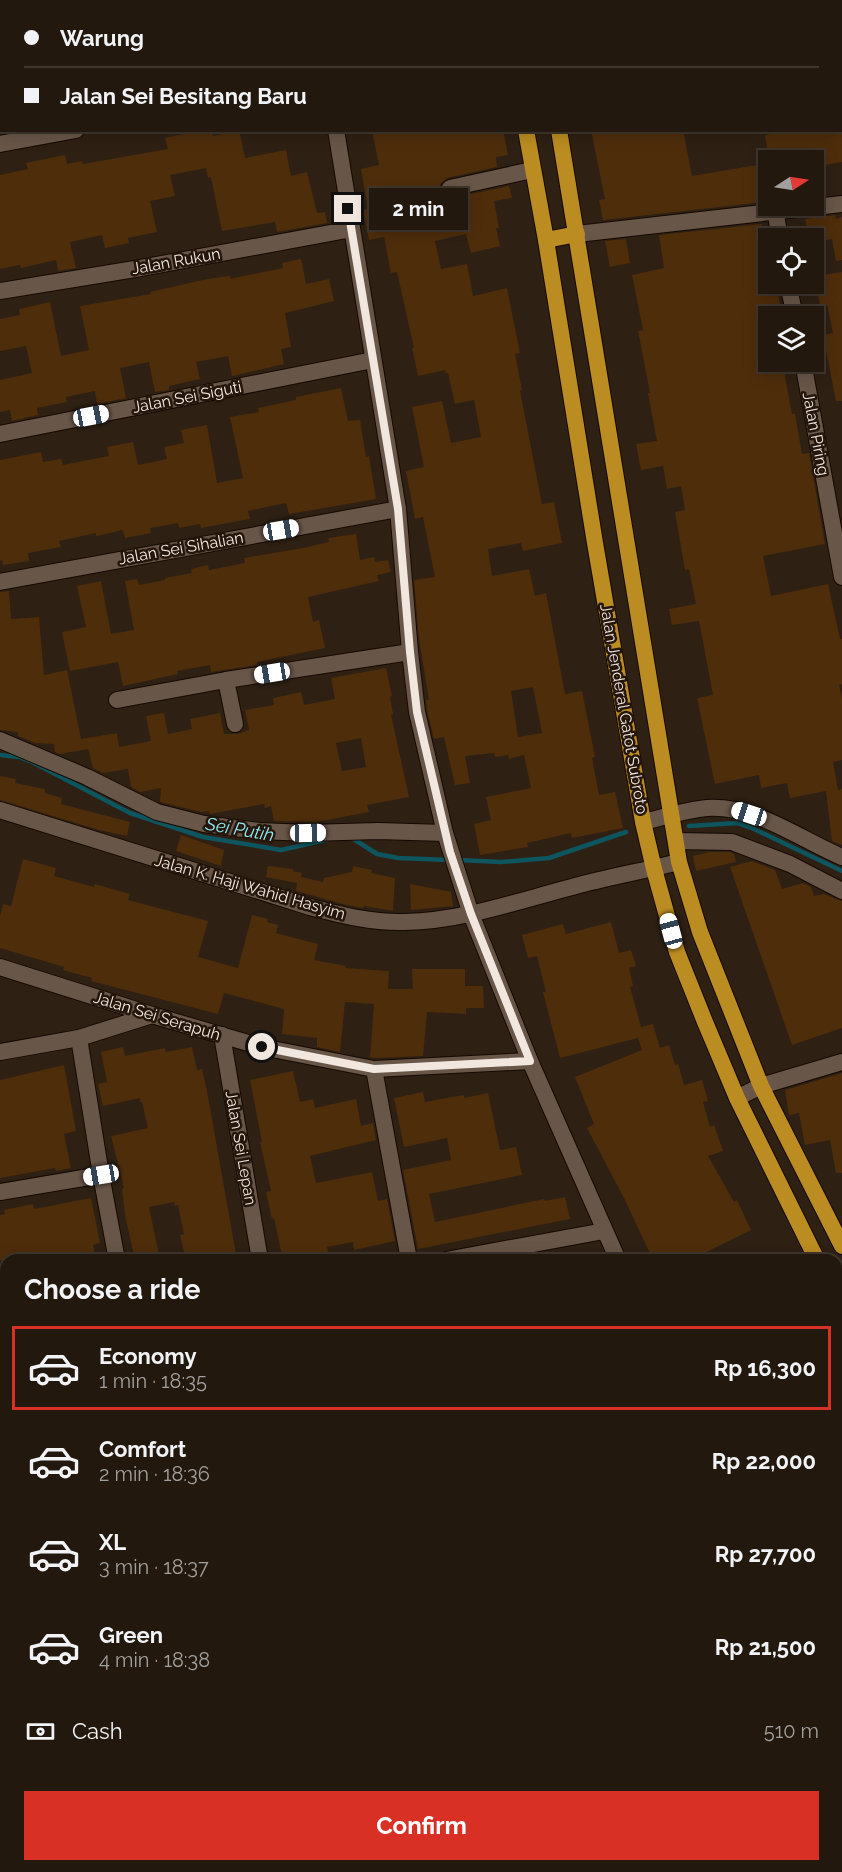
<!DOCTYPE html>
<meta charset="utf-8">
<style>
:root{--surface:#22180e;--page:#2a2117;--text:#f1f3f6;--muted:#a2a09e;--line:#3f372e;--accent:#d93025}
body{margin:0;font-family:Raleway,sans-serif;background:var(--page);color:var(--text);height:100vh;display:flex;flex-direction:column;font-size:22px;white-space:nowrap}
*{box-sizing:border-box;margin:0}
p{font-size:20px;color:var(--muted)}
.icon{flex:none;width:33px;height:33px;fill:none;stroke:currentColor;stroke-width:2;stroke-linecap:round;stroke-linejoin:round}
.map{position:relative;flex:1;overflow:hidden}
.side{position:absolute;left:0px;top:1254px;width:843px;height:618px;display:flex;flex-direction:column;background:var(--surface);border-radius:18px 18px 0 0;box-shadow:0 3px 15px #0003,0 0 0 2px var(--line)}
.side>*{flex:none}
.banner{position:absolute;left:0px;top:0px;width:843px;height:132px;box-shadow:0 3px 15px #0003,0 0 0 2px var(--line);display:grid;align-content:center;height:132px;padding:0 24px;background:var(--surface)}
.needle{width:39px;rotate:78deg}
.fabs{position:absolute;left:758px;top:150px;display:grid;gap:12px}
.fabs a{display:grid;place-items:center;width:66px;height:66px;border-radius:0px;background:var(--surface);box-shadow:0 3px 15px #0003,0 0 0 2px var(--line);font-size:30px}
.end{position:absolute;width:27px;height:27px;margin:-14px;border:8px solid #f1e7df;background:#111;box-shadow:0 0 0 3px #111}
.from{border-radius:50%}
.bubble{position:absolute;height:42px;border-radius:0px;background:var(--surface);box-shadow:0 3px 15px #0003,0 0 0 2px var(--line);font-size:20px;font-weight:700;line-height:42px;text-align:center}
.car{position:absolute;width:18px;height:36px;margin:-18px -9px;border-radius:8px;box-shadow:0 0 4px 2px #0007;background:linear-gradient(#fff 24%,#345 0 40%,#fff 0 76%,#345 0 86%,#fff 0)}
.banner b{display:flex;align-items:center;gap:21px;height:57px;font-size:22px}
.banner b+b{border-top:2px solid var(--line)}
.banner i{width:15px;height:15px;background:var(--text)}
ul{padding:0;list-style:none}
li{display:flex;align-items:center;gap:18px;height:84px;margin:0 12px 9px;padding:0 12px;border:3px solid transparent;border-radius:0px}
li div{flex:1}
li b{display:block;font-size:22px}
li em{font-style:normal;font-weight:700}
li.current{border-color:var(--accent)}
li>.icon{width:54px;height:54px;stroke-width:1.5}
h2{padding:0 24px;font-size:27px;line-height:72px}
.pay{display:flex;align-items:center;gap:15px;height:66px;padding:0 24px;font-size:22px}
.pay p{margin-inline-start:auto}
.button{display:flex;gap:12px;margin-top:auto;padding:12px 24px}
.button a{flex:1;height:69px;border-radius:0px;background:var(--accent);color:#fff;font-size:24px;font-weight:700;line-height:69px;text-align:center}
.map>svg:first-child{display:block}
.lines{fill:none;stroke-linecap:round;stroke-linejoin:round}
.stream{stroke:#0e565f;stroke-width:4.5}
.building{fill:#4e2d0b;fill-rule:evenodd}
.minor-casing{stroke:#160901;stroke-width:18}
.tertiary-casing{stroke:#160901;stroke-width:18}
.secondary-casing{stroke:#160901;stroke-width:18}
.primary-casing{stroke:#160901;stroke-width:18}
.minor{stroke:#685648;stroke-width:16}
.tertiary{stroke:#685648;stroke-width:16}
.secondary{stroke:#917134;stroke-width:16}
.primary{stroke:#ba8c21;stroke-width:16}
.route{stroke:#f1e7df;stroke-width:8}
.labels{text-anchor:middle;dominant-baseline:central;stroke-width:5;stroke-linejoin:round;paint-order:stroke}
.street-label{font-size:16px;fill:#f1e7df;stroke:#24160a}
.water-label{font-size:18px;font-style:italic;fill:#93e9f6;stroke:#24160a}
</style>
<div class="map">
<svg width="842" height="1872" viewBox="0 0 842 1872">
<rect width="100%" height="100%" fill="#2e2013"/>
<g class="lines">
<!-- stream -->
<g class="stream">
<path d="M0 755 19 757 32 762 130 813 203 837 281 850 326 840"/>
<path d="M689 826 737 823 754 829 842 871"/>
<path d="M352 838 377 854 398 858 449 860"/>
<path d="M458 860 501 862 549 858 626 832"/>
</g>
</g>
<!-- building -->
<g class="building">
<path d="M201 130H212L213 136 239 130 245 158 286 150 291 176 307 172 317 213 325 212 327 223 277 232 275 222 222 231 211 177 208 178 206 168 170 175 175 196 150 201 157 232 128 238 129 243 105 248 102 235 70 242 76 268 58 271 56 260 21 268 20 265 0 269V175L28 169 26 163 65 155 67 164 82 161 83 164 168 149 165 138Z"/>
<path d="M372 130H503L508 155 496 157 497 167 447 178 440 184V190L443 195 452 198 509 186 512 198 494 201 499 228H496L500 246 471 253 466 234 435 241 441 269 467 264 473 296 507 288 520 353 515 354 522 390 520 391 542 504 554 502 562 543 523 551 521 543 488 549 492 576 529 569 535 596 546 593 565 694 582 691 595 757 592 758 599 795 615 792 623 828 572 838 571 833 527 843 528 847 480 855 474 824 491 820 486 797 531 788 524 755 509 759 508 755 495 757 494 753 465 756 470 783 455 785 444 737 434 739 427 710 426 700H429L419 639 414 580 435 577 423 517 415 519 406 471 424 467 412 407 442 401 451 443 481 437 474 400 455 404 448 373H446L445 370 418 376 412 348H414L397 272 391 273 384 237 369 240 363 210 368 209 361 169 379 165ZM533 687 542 733 518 737 511 691Z"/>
<path d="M591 130H683L692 176 757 165 764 202 603 220 599 200 605 199Z"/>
<path d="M793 130H842V162L813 167V160H769L765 135Z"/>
<path d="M835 215 836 219 842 217V260L836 261 832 239 813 242V238H809L805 219Z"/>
<path d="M762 224 768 260V284H776L782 316H768V374L784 371 792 414H795L802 454 809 453 825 544 763 556 771 596 828 584 840 639H842V684L839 685 842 700V760L833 762 838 790 842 789V845L832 841 826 791 790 798 787 783 761 788 759 775 715 784 697 698 713 695 699 621 672 625 669 609 696 604 689 569 685 570 675 512 685 510 681 486 667 489 663 466 641 470 636 444 657 441 648 393H650L638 331 643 330 632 275 664 268 659 235Z"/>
<path d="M626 239 630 263 610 267 605 241Z"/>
<path d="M301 259 306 284 329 279 334 301 285 313 291 347 281 349 284 364 232 376 228 356 196 362 200 379 169 386V390L155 392 149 362 120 368 126 398 97 404 95 391 66 397 67 402 37 408 38 415 12 421 10 410 0 412V380L32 373 26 346 0 351V319L20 315 19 309 50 302 61 356 89 350 80 306 151 294 150 292 207 279 230 276V279L283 268 282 263Z"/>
<path d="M842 272V401H836L823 335 833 333 827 305 820 306 815 276Z"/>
<path d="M341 388 348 421 360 420 366 457 369 456 376 499 289 514 286 503 248 511 250 519 201 528 200 524 179 528 178 523 150 528 151 533 125 538 123 530 96 536V533L59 541 61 547 28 553 29 561 3 565 2 560 0 561V460L41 452 43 462 61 459 63 465 109 456 107 447 133 442 138 465 167 459 164 447 184 443 181 430 207 425 217 483 243 478 230 417 259 412 258 408 296 400V397Z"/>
<path d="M356 534 360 560 374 557 375 562 388 560 391 572 377 575 379 581 308 597 313 622 319 620 325 648 257 662V665L211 672 210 665 177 671 178 674 123 686 118 662 70 671 62 632 86 627 77 586 101 581 111 634 134 630 125 581 137 579 139 585 165 580V578L192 573 191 569 208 565 209 570 245 563 244 558 303 548 329 542 328 538Z"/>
<path d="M9 591 11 619 39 617 44 675 67 670 81 739 117 733 119 747 151 741 146 716 164 713 168 734 192 729 190 719 220 713 224 734H238L249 730 245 710 274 705 273 698 301 692 304 705 335 699 331 678 386 668 392 696 390 697 393 714 391 715 409 797 367 805 369 812 316 822 274 821 271 806 265 808 264 804 210 814 209 811 201 812 160 802 161 788 140 792 131 787 128 769 103 773 93 768 88 749 60 754 55 752 54 744 35 743 18 736V732L0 730V592ZM361 738 366 767 342 771 336 743Z"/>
<path d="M0 776 16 779 15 783 45 789V793L62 798 61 804 130 822 127 836 99 830 0 800Z"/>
<path d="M181 835 224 850 221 866 176 851Z"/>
<path d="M709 852H730L734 854 736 862 696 871 693 856Z"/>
<path d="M23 859 56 868 54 876 94 887 95 884 130 894 128 900 208 921 198 957 238 968 252 915 268 919 267 922 278 925 276 933 318 944 314 960 346 966 345 968 389 971 388 989H413L412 969H465V986H483L484 1008H466V1014L427 1012 423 1056 375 1058 370 1057 374 1004 345 1002 340 1052 317 1047V1038L282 1034 284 1009 224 993 218 1014 91 981 92 978 63 970 64 967 0 948V916L3 904 11 906Z"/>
<path d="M752 861 775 870 782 889 803 883 811 887 814 896 824 894 842 901V1028L792 1045 730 867Z"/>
<path d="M268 866 293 869V871L302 873 301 877 323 882 324 878 352 872 353 866 372 870 371 873 395 878 393 911 364 906 363 908 347 905 296 891 297 883 266 877Z"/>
<path d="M410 884 451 892 453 906 411 910Z"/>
<path d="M611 922 619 953 631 950 636 966 629 968 633 986 630 987 641 1027 653 1024 660 1048 669 1045 675 1065 678 1064 684 1085 702 1080 708 1101 703 1102 710 1127 714 1125 723 1151 708 1156 734 1202 737 1200 751 1230 698 1256 700 1260H653L624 1198 587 1128 594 1124 575 1077 642 1050 638 1038 560 1058 543 992H546L537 956 528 958 522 935 563 924 566 934Z"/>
<path d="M123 1047 125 1056 165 1048 166 1052 192 1047 197 1070 202 1069 207 1091 237 1260H186L180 1235 184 1234 178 1205 175 1206 174 1202 149 1207 160 1260H135L125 1215 122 1189 124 1188 111 1136 148 1128 142 1102H140V1098L103 1106 98 1084 107 1082 101 1052Z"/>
<path d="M64 1065 76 1131 64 1134 71 1168 56 1171 55 1168 0 1178V1080Z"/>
<path d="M293 1071 300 1102 313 1099 315 1108 356 1099 361 1126 373 1123 376 1140 310 1156 316 1183 372 1172 378 1201 387 1199 395 1241 354 1250 353 1242 327 1247 329 1255 303 1260H283L274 1218 272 1219 266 1192 271 1191 260 1142H262L250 1080Z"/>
<path d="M842 1073V1173H836L830 1140 805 1145 799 1113 789 1115 785 1090Z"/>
<path d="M423 1092 425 1102 464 1095V1098L488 1093 500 1150 516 1147 522 1175 429 1194 435 1222 544 1199 545 1201 565 1197 570 1219 418 1249 403 1170 451 1160 447 1138 404 1147 394 1098Z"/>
<path d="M91 1198 100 1243 93 1245 96 1260H0V1215L5 1214 4 1210 33 1204 34 1209Z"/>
</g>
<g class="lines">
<!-- minor casing -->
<g class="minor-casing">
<g id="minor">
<path d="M317 0 318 2"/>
<path d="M336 130 398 509 410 652 417 712 445 833 471 914 530 1061 618 1260"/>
<path d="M0 144 76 130"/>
<path d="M450 188 532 170"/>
<path d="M775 210 780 238"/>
<path d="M577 234 842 204"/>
<path d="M788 284 795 316"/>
<path d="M0 291 135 269 352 229"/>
<path d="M803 362 842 577"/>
<path d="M0 434 373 360"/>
<path d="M0 582 398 509"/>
<path d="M226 680 235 724"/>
<path d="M117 700 226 680 410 652"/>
<path d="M0 740 87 777 157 812 204 824 259 831 308 833 378 831 445 833"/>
<path d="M643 822C664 817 686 810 707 808 756 805 799 839 842 857"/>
<path d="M676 841 732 842 790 864 842 891"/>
<path d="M0 967 152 1015 262 1047 374 1069 530 1061"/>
<path d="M222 1035 260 1260"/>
<path d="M79 1038 101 1175 117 1260"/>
<path d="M0 1052 79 1038 152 1015"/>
<path d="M374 1069 409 1260"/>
<path d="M737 1098 761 1086 842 1062"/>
<path d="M0 1192 101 1175"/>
<path d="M446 1260 604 1231"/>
<path d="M0 1345 6 1344"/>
<path d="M0 1398 6 1429"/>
<path d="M0 1623 6 1622"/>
<path d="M837 1685 842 1708"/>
<path d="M22 1866 23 1872"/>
<path d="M604 1866 605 1872"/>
<path d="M710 1866 711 1872"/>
<path d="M471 1872 482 1870"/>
</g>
</g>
<!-- tertiary casing -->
<g class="tertiary-casing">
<path id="tertiary" d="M0 810 310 907C341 915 373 923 405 922 462 921 518 901 572 887 607 877 644 871 679 862"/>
</g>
<!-- secondary casing -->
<g class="secondary-casing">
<g id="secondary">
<path d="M837 1630 842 1629"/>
<path d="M837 1652 842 1651"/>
<path d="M0 1786 6 1785"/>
</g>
</g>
<!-- primary casing -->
<g class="primary-casing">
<g id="primary">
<path d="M505 0 506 2"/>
<path d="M540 0V2"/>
<path d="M526 130 546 240 595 543 643 822 654 869 677 952 705 1022 737 1098 817 1260"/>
<path d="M559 130 679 862 700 932 761 1086 842 1246"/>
<path d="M546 240 577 234"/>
<path d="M837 1300 842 1310"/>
</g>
</g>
<!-- minor -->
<use href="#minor" class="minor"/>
<!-- tertiary -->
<use href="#tertiary" class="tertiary"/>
<!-- secondary -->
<use href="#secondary" class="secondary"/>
<!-- primary -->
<use href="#primary" class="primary"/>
</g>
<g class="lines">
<!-- route -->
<path class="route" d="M262 1047 374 1069 530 1061 471 914 450 852 417 712 410 652 398 509 348 209"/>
</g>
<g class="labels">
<!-- street labels -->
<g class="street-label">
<text transform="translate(176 261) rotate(-10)">Jalan Rukun</text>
<text transform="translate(187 397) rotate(-11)">Jalan Sei Siguti</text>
<text transform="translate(816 434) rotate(79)">Jalan Piring</text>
<text transform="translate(181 548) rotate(-10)">Jalan Sei Sihalian</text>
<text transform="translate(624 709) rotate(80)">Jalan Jenderal Gatot Subroto</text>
<text transform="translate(250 887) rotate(16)">Jalan K. Haji Wahid Hasyim</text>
<text transform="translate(157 1016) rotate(17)">Jalan Sei Serapuh</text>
<text transform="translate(241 1148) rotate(80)">Jalan Sei Lepan</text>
</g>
<!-- water labels -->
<g class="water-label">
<text transform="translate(240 829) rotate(10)">Sei Putih</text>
</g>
</g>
</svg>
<div class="fabs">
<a><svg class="needle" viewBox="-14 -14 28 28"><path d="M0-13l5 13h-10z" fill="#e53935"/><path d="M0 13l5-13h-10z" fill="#a2a09e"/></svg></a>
<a><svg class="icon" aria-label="locate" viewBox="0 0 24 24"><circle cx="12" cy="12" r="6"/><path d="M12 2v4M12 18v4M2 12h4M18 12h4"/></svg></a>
<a><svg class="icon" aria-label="layers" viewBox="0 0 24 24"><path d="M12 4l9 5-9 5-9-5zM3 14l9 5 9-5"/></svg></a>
</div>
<i class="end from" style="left:262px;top:1047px"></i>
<i class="end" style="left:348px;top:209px"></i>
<div class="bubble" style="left:369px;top:188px;width:99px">2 min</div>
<i class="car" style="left:91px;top:416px;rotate:79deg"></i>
<i class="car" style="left:281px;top:530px;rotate:80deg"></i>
<i class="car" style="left:272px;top:673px;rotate:261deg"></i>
<i class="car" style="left:749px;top:814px;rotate:288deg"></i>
<i class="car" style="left:308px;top:833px;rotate:89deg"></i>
<i class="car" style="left:671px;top:931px;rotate:345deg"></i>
<i class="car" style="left:101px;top:1175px;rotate:260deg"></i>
<div class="banner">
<b><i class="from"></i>Warung</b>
<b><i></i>Jalan Sei Besitang Baru</b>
</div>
<section class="side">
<h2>Choose a ride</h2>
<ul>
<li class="current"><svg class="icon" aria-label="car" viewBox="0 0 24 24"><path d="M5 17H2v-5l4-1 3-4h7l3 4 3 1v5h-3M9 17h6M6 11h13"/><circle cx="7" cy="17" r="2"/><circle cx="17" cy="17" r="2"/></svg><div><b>Economy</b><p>1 min · 18:35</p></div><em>Rp 16,300</em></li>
<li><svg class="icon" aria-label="car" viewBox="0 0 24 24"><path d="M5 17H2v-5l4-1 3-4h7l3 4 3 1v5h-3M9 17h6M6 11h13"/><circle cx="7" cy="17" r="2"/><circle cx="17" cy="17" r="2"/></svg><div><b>Comfort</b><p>2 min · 18:36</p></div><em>Rp 22,000</em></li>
<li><svg class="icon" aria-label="car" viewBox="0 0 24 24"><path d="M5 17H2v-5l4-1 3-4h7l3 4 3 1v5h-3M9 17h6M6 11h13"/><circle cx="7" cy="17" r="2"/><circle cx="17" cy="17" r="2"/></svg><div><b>XL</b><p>3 min · 18:37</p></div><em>Rp 27,700</em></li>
<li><svg class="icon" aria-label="car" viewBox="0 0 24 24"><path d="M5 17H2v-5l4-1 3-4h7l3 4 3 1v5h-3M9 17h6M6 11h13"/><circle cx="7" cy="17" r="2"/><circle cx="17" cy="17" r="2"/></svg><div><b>Green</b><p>4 min · 18:38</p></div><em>Rp 21,500</em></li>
</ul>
<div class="pay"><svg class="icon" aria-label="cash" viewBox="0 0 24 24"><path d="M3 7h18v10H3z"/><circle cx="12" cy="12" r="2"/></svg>Cash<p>510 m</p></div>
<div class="button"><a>Confirm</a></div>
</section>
</div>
